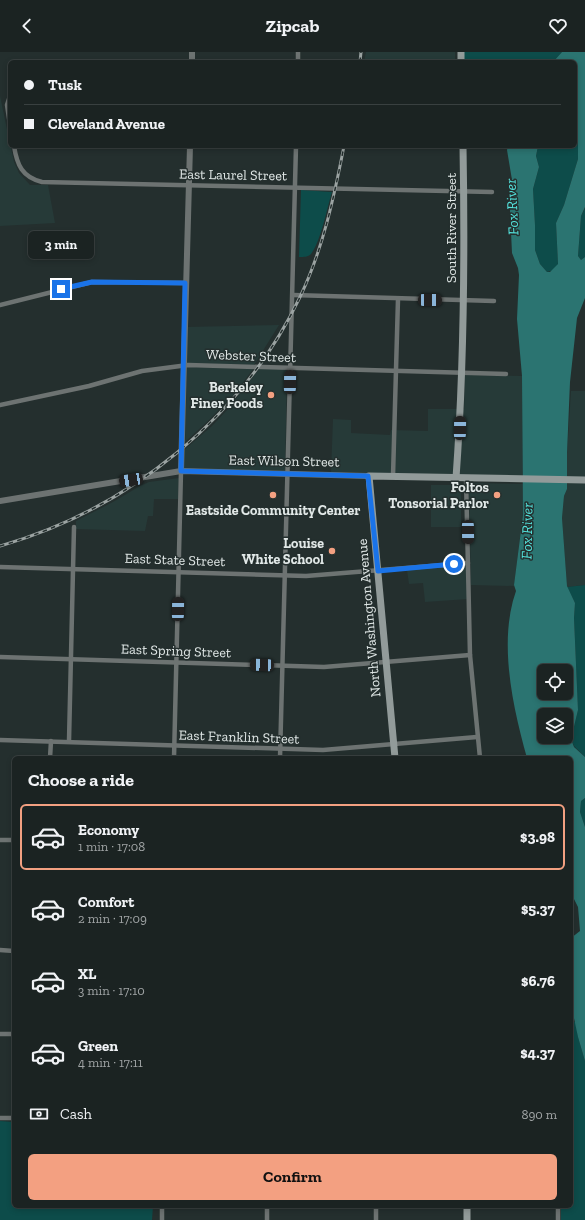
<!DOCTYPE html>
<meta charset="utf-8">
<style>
:root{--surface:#1b2322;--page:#242b2a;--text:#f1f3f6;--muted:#a0a4a5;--line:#394040;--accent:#f3a081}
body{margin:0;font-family:"Zilla Slab",serif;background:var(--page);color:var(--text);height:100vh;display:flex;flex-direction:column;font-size:15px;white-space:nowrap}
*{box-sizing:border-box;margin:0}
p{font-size:13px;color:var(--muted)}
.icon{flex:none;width:22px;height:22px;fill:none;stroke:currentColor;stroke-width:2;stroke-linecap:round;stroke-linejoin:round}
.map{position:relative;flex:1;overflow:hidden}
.panel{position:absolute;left:12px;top:704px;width:561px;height:452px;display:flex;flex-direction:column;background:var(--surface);border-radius:6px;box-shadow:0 2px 6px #0003,0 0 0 1px var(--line)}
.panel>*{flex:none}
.guide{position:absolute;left:8px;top:8px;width:569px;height:88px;border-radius:6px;box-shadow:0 2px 6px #0003,0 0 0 1px var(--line);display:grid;align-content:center;height:88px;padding:0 16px;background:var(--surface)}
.buttons{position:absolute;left:537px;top:612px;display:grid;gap:8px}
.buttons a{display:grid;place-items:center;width:36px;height:36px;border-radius:6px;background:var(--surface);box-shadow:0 2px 6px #0003,0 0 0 1px var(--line);font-size:20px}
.end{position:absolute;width:18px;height:18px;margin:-9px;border:5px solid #1a73e8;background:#fff;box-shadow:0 0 0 2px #fff}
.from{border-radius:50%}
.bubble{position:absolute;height:28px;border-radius:6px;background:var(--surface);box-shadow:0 2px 6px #0003,0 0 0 1px var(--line);font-size:13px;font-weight:700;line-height:28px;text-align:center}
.car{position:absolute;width:12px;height:24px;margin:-12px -6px;border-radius:5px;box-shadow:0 0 3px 1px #0007;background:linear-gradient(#222 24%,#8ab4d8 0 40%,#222 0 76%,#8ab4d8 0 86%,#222 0)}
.guide b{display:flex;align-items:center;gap:14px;height:38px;font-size:15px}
.guide b+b{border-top:1px solid var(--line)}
.guide i{width:10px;height:10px;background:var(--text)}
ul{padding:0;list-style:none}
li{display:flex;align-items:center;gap:12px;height:66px;margin:0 8px 6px;padding:0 8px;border:2px solid transparent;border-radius:6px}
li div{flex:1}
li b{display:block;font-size:15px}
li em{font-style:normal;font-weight:700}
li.selected{border-color:var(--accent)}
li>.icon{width:36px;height:36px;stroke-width:1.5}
h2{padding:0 16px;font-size:18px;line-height:48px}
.pay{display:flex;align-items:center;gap:10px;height:44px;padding:0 16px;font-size:15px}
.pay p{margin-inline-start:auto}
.primary-button{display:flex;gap:8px;margin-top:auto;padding:8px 16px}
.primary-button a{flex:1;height:46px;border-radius:6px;background:var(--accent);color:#111;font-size:16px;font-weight:700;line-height:46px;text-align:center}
header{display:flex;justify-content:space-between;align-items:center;height:52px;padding:0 16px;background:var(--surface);font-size:18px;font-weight:700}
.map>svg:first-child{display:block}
.built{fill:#263a38}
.green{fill:#0d4c4a}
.water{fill:#2b7471;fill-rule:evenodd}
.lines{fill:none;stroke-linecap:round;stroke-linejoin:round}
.minor{stroke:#6d7372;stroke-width:4.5}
.tertiary{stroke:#6d7372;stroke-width:6}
.secondary{stroke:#929b9a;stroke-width:7}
.rail-casing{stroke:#9ba3a2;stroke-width:3}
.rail{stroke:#242f2e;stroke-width:1.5;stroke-dasharray:4.5;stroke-linecap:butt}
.route{stroke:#1a73e8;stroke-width:5}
.poi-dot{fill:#f3a081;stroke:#242f2e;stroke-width:1.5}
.labels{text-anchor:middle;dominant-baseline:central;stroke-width:3;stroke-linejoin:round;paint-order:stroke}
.street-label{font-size:14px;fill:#e1e8e7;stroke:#242f2e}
.poi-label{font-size:14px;font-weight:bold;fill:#e1e8e7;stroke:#242f2e;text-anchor:end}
.water-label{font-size:15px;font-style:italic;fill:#53e0da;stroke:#242f2e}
</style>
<header><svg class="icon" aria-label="back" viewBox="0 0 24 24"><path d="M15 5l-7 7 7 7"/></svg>Zipcab<svg class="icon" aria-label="heart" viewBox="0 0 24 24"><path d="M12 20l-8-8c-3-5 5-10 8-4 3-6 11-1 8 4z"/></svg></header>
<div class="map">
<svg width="585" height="1168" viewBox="0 0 585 1168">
<rect width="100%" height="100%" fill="#242f2e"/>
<!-- built -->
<g class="built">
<path d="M366 0H455V10H364Z"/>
<path d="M0 44 14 110 19 121 30 133H48L55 171 0 174Z"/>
<path d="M279 273 254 313 184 311 185 275Z"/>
<path d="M187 315 253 317 237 339 209 368 185 390Z"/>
<path d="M259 317H287L285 419 183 417 184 398 212 374 228 357Z"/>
<path d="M465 323 522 324V424L331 420 333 367 351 368V381L390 383 391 378 428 379V357H464Z"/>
<path d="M571 339H585V533L567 535 562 466 564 444 567 437V401Z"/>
<path d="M179 426 178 447H154L153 464H148L145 479 76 477V469L113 450 140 434 149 430Z"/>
<path d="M469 431 523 432V463L514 534 471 533Z"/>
<rect x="431" y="433" width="30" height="42"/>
<path d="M467 513 468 547 425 550 423 531 409 532 407 518Z"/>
</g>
<!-- green -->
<g class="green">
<path d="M464 0H562L553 10H464Z"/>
<path d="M575 66 578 82V107L564 153 556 171 558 212 555 218 547 220 540 212 535 198V173L533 137 539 115 536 104 538 94H575Z"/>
<path d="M301 138 332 140C327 156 321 189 311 202 308 205 304 205 299 205Z"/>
<path d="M585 156V205L581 208 578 204 581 164Z"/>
<path d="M585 533V705L574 694 571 687 578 658 574 566 575 551 567 535Z"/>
<path d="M585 746V775L580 760 581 749Z"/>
<path d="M571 970H576L578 985 585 1009V1168H561V1154H571Z"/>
<path d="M0 1069 14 1070V1154H153L152 1168H0Z"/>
</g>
<!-- water -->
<path class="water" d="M562 0H585V155L581 164 578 204 581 208 585 205V246L577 266 570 330 567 401V437L564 444 562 466 567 534 575 551 574 566 578 658 571 687 574 695 585 705V746L581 749 580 760 585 775V1009L578 985 571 952V886L580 879 578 855 571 841V706H527C513 656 498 590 516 539L514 533 523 463 522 324 517 267 519 223 518 216 512 201 510 159 512 128 507 98 508 94H538L536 104 539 115 533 137 535 173V198L540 212 547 220H550L558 212 556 171 564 153 578 107V82L575 66V10H553ZM544 619H566V641H544ZM544 663H566V685H544Z"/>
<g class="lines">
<!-- minor -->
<g class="minor">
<path d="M298 10V0"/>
<path d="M10 44 7 53 10 73"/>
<path d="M14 94C17 113 22 125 42 130L492 140"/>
<path d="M293 243 494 249"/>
<path d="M0 253 92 230 185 231"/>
<path d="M0 353 89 334 142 319 188 313 506 322"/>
<path d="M393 424 398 247"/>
<path d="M466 426 470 603 480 706"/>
<path d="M0 515 306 524 468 511"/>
<path d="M0 605 324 615 470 603"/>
<path d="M0 688 323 698 477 685"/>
<path d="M69 689 74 475"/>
<path d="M50 706 51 689"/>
<path d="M174 706 181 419"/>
<path d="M280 706 296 94"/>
<path d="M0 788H14"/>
<path d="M0 898 14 899"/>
<path d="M0 982H14"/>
<path d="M0 1066H14"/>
<path d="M376 1154V1168"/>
<path d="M558 1154V1168"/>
<path d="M162 1168V1154"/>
<path d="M267 1168V1154"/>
</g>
<!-- tertiary -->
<g class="tertiary">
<path d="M192 10V0"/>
<path d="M181 419 190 94"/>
<path d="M0 449 181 419 369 424"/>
</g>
<!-- secondary -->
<g class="secondary">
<path d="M461 0V10"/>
<path d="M456 426C464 315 465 205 463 94"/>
<path d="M395 706 369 424 585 428"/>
<path d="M467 1154V1168"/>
</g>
<!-- rail casing -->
<g class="rail-casing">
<g id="rail">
<path d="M360 10 361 0"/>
<path d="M0 494C129 457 242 366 300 245 323 197 334 145 344 94"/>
</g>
</g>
<!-- rail -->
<use href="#rail" class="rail"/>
</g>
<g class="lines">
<!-- route -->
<path class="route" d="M61 237 92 230 185 231 181 419 368 424 378 519 454 512"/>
</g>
<!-- markers -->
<g class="poi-dot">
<circle cx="271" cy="343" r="4"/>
<circle cx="273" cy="443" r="4"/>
<circle cx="497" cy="443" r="4"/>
<circle cx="332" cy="499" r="4"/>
</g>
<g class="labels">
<!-- street labels -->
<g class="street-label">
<text transform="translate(233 123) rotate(1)">East Laurel Street</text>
<text transform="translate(451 176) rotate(-90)">South River Street</text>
<text transform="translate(251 304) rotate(2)">Webster Street</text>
<text transform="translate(284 409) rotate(1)">East Wilson Street</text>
<text transform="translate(175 508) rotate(2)">East State Street</text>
<text transform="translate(369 566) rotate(-95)">North Washington Avenue</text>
<text transform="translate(176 599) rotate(2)">East Spring Street</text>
<text transform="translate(239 685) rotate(2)">East Franklin Street</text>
</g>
<!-- poi labels -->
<g class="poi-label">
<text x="263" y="335">Berkeley<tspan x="263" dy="16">Finer Foods</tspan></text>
<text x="489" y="435">Foltos<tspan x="489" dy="16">Tonsorial Parlor</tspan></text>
<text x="273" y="458" text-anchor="middle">Eastside Community Center</text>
<text x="324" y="491">Louise<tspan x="324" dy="16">White School</tspan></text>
</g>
<!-- water labels -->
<g class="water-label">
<text transform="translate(512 155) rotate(-93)">Fox River</text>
<text transform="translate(527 479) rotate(-89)">Fox River</text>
</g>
</g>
</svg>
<div class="buttons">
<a><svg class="icon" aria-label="locate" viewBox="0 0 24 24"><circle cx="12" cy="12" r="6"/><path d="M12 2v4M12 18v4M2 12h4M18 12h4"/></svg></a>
<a><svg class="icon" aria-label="layers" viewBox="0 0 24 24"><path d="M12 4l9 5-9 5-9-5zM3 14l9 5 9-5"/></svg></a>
</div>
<i class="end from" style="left:454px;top:512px"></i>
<i class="end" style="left:61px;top:237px"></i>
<div class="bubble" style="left:28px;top:179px;width:66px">3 min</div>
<i class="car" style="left:430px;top:248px;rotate:91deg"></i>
<i class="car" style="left:290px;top:330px;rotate:1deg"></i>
<i class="car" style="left:460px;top:376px;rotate:1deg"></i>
<i class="car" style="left:131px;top:428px;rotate:261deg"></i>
<i class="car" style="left:468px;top:480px;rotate:179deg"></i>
<i class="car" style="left:178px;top:557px;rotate:1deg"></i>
<i class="car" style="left:262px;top:613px;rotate:272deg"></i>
<div class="guide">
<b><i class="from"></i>Tusk</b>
<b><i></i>Cleveland Avenue</b>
</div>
<section class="panel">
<h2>Choose a ride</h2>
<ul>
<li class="selected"><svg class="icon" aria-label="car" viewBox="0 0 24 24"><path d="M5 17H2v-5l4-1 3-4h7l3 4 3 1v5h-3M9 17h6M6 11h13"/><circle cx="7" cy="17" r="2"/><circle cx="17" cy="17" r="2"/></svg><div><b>Economy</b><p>1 min · 17:08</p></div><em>$3.98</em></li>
<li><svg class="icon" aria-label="car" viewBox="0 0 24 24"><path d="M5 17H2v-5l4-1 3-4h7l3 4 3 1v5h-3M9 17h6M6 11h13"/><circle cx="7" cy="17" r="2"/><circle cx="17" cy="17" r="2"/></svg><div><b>Comfort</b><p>2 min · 17:09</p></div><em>$5.37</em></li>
<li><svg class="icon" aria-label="car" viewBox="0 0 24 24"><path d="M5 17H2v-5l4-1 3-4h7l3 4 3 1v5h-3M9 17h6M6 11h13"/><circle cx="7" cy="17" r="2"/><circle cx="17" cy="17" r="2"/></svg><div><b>XL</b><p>3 min · 17:10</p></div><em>$6.76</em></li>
<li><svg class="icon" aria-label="car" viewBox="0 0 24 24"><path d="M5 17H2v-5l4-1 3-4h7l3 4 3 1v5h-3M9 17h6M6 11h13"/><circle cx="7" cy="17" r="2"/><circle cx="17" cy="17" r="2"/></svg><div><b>Green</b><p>4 min · 17:11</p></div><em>$4.37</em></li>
</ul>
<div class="pay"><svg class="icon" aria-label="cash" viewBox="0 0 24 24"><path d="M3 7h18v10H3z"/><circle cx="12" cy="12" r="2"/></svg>Cash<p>890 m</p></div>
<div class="primary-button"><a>Confirm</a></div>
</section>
</div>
